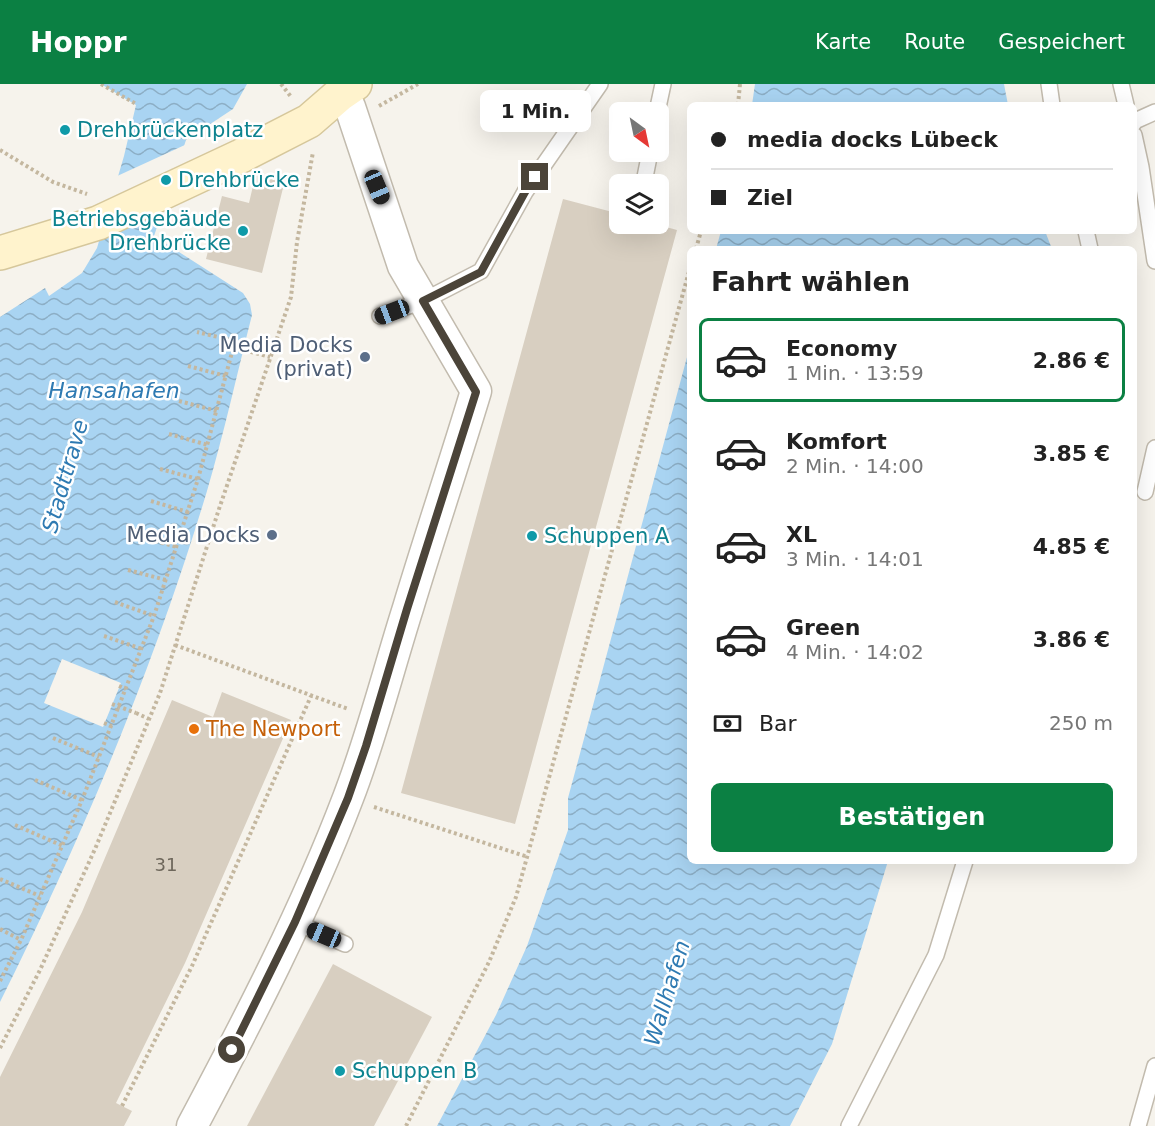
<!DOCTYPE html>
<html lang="de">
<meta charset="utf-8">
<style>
:root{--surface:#fff;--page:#f6f6f6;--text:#222;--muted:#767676;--line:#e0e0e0;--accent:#0b8043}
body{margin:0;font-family:"DejaVu Sans",sans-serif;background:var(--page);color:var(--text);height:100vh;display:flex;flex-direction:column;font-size:22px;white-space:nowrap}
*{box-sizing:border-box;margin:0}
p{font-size:20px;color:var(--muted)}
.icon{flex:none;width:33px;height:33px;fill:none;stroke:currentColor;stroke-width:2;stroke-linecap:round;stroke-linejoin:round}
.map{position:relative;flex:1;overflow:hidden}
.side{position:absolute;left:687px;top:162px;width:450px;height:618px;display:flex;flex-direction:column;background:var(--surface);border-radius:9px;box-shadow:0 6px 24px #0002}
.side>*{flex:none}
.top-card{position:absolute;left:687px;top:18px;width:450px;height:132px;border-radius:9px;box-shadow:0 6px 24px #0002;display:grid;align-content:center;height:132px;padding:0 24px;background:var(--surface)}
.needle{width:39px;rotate:147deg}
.buttons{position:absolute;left:609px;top:18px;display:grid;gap:12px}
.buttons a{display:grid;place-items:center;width:60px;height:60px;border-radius:9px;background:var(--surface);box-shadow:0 6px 24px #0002;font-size:30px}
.end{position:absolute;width:27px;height:27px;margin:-14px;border:8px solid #4b4439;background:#fff;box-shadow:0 0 0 3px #fff}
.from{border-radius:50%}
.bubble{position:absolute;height:42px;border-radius:9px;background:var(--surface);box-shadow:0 6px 24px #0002;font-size:20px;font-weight:700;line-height:42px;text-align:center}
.car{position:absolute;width:18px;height:36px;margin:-18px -9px;border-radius:8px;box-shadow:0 0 4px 2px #0007;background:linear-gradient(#222 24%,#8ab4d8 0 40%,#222 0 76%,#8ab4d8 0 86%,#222 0)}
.top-card b{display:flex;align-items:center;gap:21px;height:57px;font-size:22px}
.top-card b+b{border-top:2px solid var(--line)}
.top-card i{width:15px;height:15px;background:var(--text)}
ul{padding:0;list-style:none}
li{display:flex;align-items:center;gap:18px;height:84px;margin:0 12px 9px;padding:0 12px;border:3px solid transparent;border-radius:9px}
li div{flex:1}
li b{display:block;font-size:22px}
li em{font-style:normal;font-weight:700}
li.selected{border-color:var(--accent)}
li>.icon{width:54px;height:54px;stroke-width:1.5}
h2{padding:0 24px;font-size:27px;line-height:72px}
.pay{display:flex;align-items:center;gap:15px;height:66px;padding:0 24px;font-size:22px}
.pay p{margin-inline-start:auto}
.button{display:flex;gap:12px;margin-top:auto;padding:12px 24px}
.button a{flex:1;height:69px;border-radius:9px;background:var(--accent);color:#fff;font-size:24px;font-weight:700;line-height:69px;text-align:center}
header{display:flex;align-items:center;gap:36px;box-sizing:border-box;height:84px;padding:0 30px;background:var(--accent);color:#fff}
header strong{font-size:28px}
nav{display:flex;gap:33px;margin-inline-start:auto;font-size:21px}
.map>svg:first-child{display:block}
.water{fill:url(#water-waves)}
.pier{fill:#f6f3ec}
.building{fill:#d8cfc1}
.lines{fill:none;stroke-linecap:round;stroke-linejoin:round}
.lane-casing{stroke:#c2bbae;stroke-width:18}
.street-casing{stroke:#c2bbae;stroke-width:33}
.secondary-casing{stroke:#d6c79b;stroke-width:36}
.path{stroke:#c4b79f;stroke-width:4;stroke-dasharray:3 3;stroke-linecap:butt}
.lane{stroke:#fff;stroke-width:15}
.street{stroke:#fff;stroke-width:30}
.secondary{stroke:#fff3cd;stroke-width:33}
.path-bridge{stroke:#c4b79f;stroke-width:4;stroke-dasharray:3 3;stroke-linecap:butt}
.route{stroke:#4b4439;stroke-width:8}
.culture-dot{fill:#0f9aa8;stroke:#fff;stroke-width:2}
.service-dot{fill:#5c6f8a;stroke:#fff;stroke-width:2}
.food-dot{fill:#e8710a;stroke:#fff;stroke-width:2}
.labels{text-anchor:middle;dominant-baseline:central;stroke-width:5;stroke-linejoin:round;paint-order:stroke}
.number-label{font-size:18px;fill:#6e675b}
.culture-label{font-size:21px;fill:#0d838f;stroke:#fff;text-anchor:start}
.service-label{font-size:21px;fill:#4e5e75;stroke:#fff;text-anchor:end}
.food-label{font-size:21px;fill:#c56008;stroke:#fff;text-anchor:start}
.water-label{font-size:22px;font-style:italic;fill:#2e7ab2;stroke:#fff}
</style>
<header>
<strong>Hoppr</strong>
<nav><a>Karte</a><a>Route</a><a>Gespeichert</a></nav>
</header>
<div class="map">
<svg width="1155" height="1042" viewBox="0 0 1155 1042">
<defs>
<pattern id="water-waves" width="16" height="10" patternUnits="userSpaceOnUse" patternTransform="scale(1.5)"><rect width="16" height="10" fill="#a9d4f2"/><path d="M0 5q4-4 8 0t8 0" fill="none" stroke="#8caec5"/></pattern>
</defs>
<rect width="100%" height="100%" fill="#f6f3ec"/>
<!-- water -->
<g class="water">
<path d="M101 0H247L233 25 186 56 154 152 243 209 250 220 252 231C237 290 224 349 207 407 154 583 82 754 0 918V233L45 204 49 212 82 189 97 164 124 72 136 21Z"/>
<path d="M755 0H1004L1008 21H752Z"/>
<path d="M721 147H1045L1052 165H716Z"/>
<path d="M690 262V777H888L832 960 790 1042H437L496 931 527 862 568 746V714Z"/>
</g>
<!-- pier -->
<g class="pier">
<path d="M187 60 167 125 96 157 115 93Z"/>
<path d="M62 575 121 599 103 643 44 619Z"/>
</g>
<!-- building -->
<g class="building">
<path d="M256 89 285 96 262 189 206 175 222 112 249 119Z"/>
<path d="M563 115 620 130V140H655L677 146 515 740 401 709Z"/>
<path d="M222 608 291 636 185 879 116 1019 132 1027 124 1042H0V993L82 828 172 616 213 633Z"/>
<path d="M333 880 432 933 374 1042H247Z"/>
</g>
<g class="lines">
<!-- lane casing -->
<g class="lane-casing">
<g id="lane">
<path d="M1049 0 1052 21"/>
<path d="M1121 0 1126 21"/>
<path d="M657 28 663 0"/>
<path d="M1134 39 1135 37 1155 28"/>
<path d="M1134 51 1141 83 1155 177"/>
<path d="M644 98 650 68"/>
<path d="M1086 147 1090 165"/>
<path d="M380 232 423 217 481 187 525 108 600 0"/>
<path d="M1145 408 1155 364"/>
<path d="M295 838 345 860"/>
<path d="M849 1042 936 871 965 777"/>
<path d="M1138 1042 1155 982"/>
</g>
</g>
<!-- street casing -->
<g class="street-casing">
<path id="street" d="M192 1042C249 935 305 827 348 714 372 652 388 587 408 524 430 451 454 380 476 307L403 182 350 23 339 11"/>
</g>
<!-- secondary casing -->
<g class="secondary-casing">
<path id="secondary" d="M0 169 98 139 241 72 309 37 339 11 355 0"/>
</g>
<!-- path -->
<g class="path">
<path d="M101 0 136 20"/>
<path d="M281 0 292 14"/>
<path d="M738 21 740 0"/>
<path d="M379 22 418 0"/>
<path d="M0 66 53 98 87 110"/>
<path d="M696 165 701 147"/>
<path d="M233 263 270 273"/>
<path d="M188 282 226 292"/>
<path d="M179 317 217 327"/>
<path d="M169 350 208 361"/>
<path d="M160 385 198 395"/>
<path d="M151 417 188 428"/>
<path d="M138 452 177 463"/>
<path d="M128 486 166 496"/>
<path d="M115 518 154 532"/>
<path d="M104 552 142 565"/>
<path d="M175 561 348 625"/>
<path d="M119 602 126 605"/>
<path d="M136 629 149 635"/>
<path d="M104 639 112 642"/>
<path d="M53 654 99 673"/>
<path d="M35 696 82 716"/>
<path d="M374 723 528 773"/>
<path d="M15 741 63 762"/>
<path d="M0 795 40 812"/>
<path d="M0 845 21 856"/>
<path d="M0 897 21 856 82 716 154 532 198 395 235 257 197 248"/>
<path d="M0 964 40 886 95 765 160 609 219 425 291 213 297 158 313 68"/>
<path d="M122 1022 192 882 311 612"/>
<path d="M406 1042 489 878 516 813 690 184"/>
</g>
<!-- lane -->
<use href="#lane" class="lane"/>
<!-- street -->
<use href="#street" class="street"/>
<!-- secondary -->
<use href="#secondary" class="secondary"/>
<!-- path-bridge -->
<path class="path-bridge" d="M112 620 136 629"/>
</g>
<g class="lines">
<!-- route -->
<path class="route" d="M232 966 295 838 348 714 366 662 407 525 476 308 423 217 481 188 525 108 535 93"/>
</g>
<!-- markers -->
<g class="culture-dot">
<circle cx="65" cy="46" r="6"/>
<circle cx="166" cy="96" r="6"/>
<circle cx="243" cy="147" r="6"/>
<circle cx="532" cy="452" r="6"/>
<circle cx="340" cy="987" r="6"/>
</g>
<g class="service-dot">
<circle cx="365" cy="273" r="6"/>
<circle cx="272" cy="451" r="6"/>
</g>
<circle class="food-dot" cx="194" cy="645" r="6"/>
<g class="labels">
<!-- number labels -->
<g class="number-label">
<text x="166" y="780">31</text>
</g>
<!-- culture labels -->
<g class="culture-label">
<text x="77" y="46">Drehbrückenplatz</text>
<text x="178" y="96">Drehbrücke</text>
<text x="231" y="135" text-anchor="end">Betriebsgebäude<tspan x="231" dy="24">Drehbrücke</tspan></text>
<text x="544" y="452">Schuppen A</text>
<text x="352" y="987">Schuppen B</text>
</g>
<!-- service labels -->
<g class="service-label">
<text x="353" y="261">Media Docks<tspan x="353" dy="24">(privat)</tspan></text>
<text x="260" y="451">Media Docks</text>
</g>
<!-- food labels -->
<g class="food-label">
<text x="206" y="645">The Newport</text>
</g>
<!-- water labels -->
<g class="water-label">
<text x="114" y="306">Hansahafen</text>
<text transform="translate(65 392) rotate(-74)">Stadttrave</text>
<text transform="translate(667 909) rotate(-73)">Wallhafen</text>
</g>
</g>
</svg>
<div class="buttons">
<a><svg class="needle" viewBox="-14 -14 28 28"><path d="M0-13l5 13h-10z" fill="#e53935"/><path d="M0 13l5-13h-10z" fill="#767676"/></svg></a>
<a><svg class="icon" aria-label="layers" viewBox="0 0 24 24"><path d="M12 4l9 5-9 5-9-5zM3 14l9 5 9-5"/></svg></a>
</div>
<i class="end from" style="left:232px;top:966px"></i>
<i class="end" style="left:535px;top:93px"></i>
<div class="bubble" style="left:480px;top:6px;width:111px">1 Min.</div>
<i class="car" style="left:377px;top:103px;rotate:157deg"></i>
<i class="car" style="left:392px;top:228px;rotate:249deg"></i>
<i class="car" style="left:324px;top:851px;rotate:293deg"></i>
<div class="top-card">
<b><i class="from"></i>media docks Lübeck</b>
<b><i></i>Ziel</b>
</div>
<section class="side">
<h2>Fahrt wählen</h2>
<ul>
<li class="selected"><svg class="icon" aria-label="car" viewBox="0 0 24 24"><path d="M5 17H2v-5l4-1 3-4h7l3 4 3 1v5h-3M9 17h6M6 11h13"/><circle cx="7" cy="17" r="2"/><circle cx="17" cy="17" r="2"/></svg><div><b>Economy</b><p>1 Min. · 13:59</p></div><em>2.86 €</em></li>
<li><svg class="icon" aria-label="car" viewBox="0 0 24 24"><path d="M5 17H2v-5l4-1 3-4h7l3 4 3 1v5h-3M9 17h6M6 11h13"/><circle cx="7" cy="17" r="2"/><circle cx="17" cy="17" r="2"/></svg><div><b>Komfort</b><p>2 Min. · 14:00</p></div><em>3.85 €</em></li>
<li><svg class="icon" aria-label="car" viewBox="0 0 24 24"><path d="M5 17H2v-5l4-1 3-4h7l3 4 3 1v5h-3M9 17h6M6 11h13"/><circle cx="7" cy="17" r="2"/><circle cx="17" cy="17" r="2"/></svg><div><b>XL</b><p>3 Min. · 14:01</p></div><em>4.85 €</em></li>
<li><svg class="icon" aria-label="car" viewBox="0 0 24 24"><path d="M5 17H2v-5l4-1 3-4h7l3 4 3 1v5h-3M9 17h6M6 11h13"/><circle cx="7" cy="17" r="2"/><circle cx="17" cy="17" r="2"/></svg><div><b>Green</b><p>4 Min. · 14:02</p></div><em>3.86 €</em></li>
</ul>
<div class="pay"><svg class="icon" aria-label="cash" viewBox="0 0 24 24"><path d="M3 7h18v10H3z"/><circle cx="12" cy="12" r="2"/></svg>Bar<p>250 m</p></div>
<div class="button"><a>Bestätigen</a></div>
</section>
</div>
